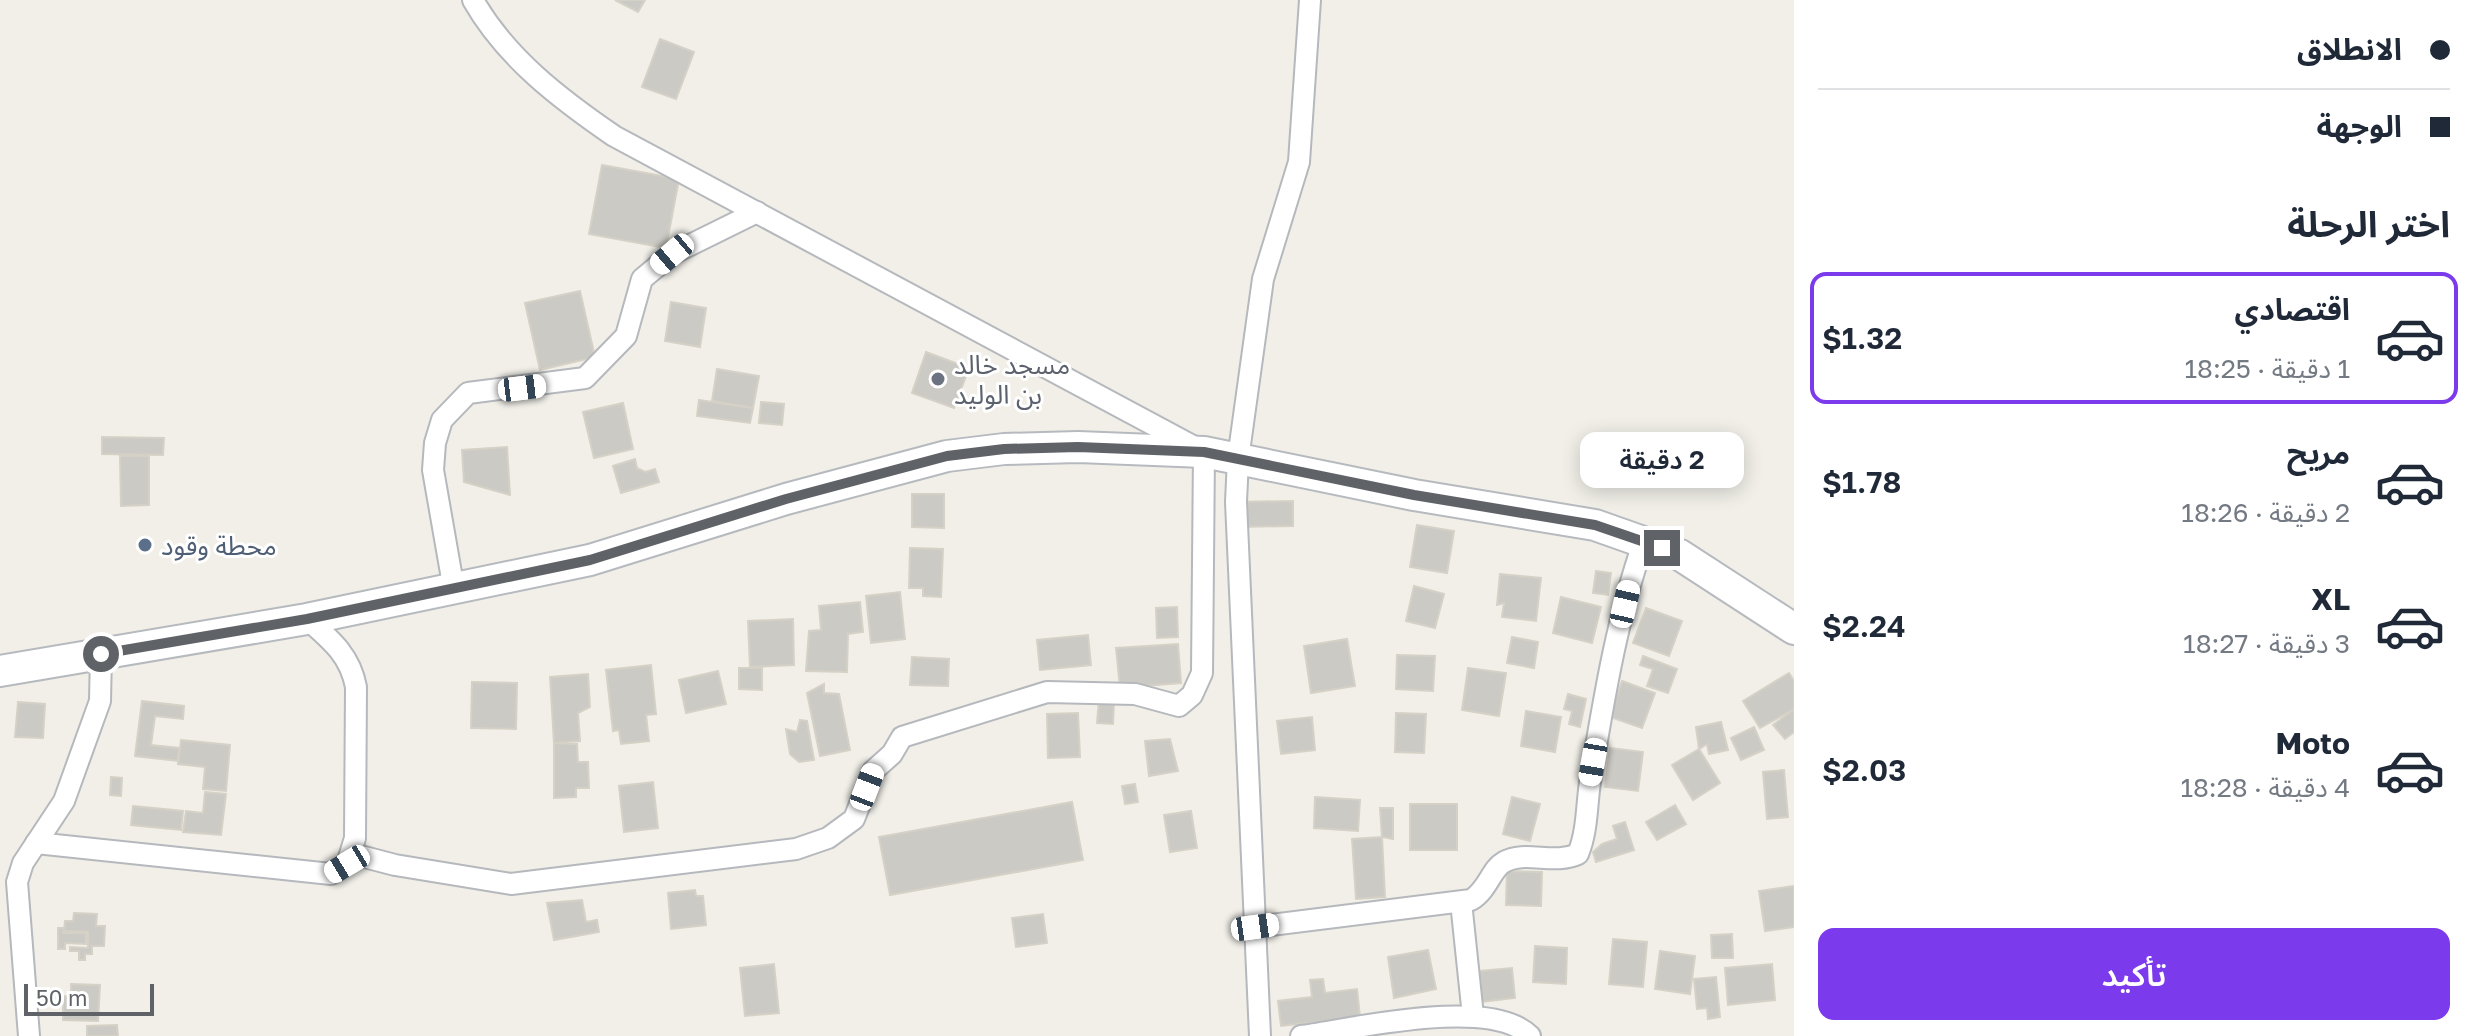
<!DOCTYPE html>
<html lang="ar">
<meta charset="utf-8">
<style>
:root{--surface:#fff;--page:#f2f2f3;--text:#1f2937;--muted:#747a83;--line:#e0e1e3;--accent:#7c3aed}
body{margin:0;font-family:"Golos Text","Noto Sans Arabic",sans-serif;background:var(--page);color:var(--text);direction:rtl;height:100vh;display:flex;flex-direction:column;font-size:30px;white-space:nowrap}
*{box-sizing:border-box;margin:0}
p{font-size:26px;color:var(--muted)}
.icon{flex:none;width:44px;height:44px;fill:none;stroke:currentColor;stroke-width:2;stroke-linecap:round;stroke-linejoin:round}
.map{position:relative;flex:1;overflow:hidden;direction:ltr}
.details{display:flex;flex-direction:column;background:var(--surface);width:680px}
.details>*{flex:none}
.banner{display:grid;align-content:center;height:176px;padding:0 24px;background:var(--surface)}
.scale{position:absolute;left:24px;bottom:20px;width:130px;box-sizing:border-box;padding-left:8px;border:4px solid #5f6368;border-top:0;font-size:22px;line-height:28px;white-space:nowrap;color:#5f6368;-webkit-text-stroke:6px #fff;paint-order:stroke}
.end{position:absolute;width:36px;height:36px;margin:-18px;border:10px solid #5f6368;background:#fff;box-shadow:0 0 0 4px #fff}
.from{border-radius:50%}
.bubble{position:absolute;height:56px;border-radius:16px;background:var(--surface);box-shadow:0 4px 20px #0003;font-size:26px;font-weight:600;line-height:56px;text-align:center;direction:rtl}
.car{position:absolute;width:24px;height:48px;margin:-24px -12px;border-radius:10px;box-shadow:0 0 6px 2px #0007;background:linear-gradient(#fff 24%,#345 0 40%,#fff 0 76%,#345 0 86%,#fff 0)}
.banner b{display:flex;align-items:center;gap:28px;height:76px;font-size:30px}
.banner b+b{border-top:2px solid var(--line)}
.banner i{width:20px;height:20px;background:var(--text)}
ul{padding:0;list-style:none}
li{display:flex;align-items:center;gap:24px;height:132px;margin:0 16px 12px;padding:0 8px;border:4px solid transparent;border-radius:16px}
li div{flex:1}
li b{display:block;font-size:30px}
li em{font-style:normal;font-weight:600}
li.on{border-color:var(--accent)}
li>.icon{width:72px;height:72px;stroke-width:1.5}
h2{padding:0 24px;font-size:36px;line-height:96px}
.cta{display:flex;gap:16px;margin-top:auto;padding:16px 24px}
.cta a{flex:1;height:92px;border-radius:16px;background:var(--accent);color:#fff;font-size:32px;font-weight:600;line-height:92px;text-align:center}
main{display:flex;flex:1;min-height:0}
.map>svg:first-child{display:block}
.building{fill:#cccac5;stroke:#d6d1c6;stroke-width:2}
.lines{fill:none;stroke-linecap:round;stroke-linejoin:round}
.street-casing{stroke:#b5b8bc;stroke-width:24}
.secondary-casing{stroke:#b6babf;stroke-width:34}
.street{stroke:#fff;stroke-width:20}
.secondary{stroke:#fff;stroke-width:30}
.route{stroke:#5f6368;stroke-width:10}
.worship-dot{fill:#6b7280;stroke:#fff;stroke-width:3}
.service-dot{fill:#5c6f8a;stroke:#fff;stroke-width:3}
.labels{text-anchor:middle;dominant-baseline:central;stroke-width:6;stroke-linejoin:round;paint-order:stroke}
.worship-label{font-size:26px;fill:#5b616d;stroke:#fff;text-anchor:start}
.service-label{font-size:26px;fill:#4e5e75;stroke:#fff;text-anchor:start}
</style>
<main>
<section class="details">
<div class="banner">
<b><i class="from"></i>الانطلاق</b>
<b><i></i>الوجهة</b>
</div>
<h2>اختر الرحلة</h2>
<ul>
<li class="on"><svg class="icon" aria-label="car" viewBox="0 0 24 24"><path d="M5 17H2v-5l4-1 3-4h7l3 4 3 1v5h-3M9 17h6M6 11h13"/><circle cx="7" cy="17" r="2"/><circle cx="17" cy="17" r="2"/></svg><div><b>اقتصادي</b><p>1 دقيقة · 18:25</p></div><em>$1.32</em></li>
<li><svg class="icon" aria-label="car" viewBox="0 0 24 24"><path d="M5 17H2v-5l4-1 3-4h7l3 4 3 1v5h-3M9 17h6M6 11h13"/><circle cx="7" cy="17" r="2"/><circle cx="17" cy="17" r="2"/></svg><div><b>مريح</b><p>2 دقيقة · 18:26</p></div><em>$1.78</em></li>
<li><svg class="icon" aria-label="car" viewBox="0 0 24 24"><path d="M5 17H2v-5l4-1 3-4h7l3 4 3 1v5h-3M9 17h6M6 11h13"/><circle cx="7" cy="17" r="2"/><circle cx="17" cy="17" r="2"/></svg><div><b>XL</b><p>3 دقيقة · 18:27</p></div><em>$2.24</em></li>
<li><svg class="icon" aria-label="car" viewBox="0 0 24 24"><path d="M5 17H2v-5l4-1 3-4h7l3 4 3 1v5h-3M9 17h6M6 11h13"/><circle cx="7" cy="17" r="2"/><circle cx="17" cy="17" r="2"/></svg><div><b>Moto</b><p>4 دقيقة · 18:28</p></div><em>$2.03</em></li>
</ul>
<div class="cta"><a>تأكيد</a></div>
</section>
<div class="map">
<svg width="1794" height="1036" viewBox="0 0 1794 1036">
<rect width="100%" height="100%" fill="#f1efe8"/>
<!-- building -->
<g class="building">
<path d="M615 0H645L638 12Z"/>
<path d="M660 39 694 52 676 99 642 87Z"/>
<path d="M602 165 679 179 666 248 589 234Z"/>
<path d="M580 291 595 357 540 370 525 303Z"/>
<path d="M671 302 706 308 700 347 665 341Z"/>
<path d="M926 352 969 368 954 408 912 393Z"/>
<path d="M717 369 759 376 753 408 712 401Z"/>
<path d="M699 400 753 408 750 423 697 416Z"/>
<path d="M761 402 784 404 782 425 759 423Z"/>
<path d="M623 403 633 449 594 458 583 412Z"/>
<path d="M102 437 164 438 163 455 102 454Z"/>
<path d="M507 447 510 495 464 482 462 450Z"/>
<path d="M120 456H149V505L121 506Z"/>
<path d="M635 459 637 468 645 472 655 469 659 482 621 493 613 466Z"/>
<path d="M912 494H944V528L912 527Z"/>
<path d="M1293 501V526L1236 527V502Z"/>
<path d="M1417 525 1454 531 1447 573 1410 567Z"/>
<path d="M910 548 943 549 941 597 923 596V588H909Z"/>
<path d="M1596 571 1611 573 1608 595 1593 593Z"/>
<path d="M1500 574 1541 578 1536 621 1502 617 1504 603 1497 605Z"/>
<path d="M1414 586 1444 594 1435 628 1406 621Z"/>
<path d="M900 592 905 639 871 643 866 596Z"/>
<path d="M1561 597 1601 607 1592 643 1553 633Z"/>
<path d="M860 602 863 632 848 634 847 672 806 671 809 631 821 630 819 606Z"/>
<path d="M1177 607 1178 637 1157 638 1156 608Z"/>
<path d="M1646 608 1682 621 1669 656 1633 643Z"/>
<path d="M793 619 794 665 750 667 748 621Z"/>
<path d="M1088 635 1091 665 1040 670 1037 640Z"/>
<path d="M1512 637 1538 642 1534 668 1507 663Z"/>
<path d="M1347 639 1355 686 1311 693 1304 646Z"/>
<path d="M1178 644 1181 683 1120 688 1116 648Z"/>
<path d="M1397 655 1435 656 1433 691 1396 689Z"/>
<path d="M1643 656 1677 669 1668 693 1647 686 1653 669 1640 665Z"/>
<path d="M912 657 949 659 948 686 910 685Z"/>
<path d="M651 665 656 714 646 715 649 741 621 744 619 730 613 731 606 670Z"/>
<path d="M739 668H762V690L739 689Z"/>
<path d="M1468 668 1506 673 1499 716 1462 710Z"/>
<path d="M718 671 726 704 686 713 679 680Z"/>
<path d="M1789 673 1794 681V709L1760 728 1743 701Z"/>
<path d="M588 674 590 707 578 713 580 741 554 743 550 677Z"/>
<path d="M1622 681 1655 693 1642 728 1610 717Z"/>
<path d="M472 682 517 683 516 729 471 728Z"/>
<path d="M824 684V693L839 694 850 750 820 756 807 693Z"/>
<path d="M1568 694 1586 699 1580 727 1569 724 1572 711 1564 709Z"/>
<path d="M1099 700 1114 701 1113 724 1097 723Z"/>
<path d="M142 701 184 706 183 719 155 716 151 745 179 748 178 761 135 756Z"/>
<path d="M18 702 45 704 43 738 15 737Z"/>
<path d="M1794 709V732L1785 739 1773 725Z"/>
<path d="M1526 711 1561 717 1555 752 1521 746Z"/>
<path d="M1078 713 1080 757 1048 758 1047 714Z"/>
<path d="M1396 713 1426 714 1424 753 1395 752Z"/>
<path d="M1312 717 1315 750 1281 754 1277 721Z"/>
<path d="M800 720 807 721 814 760 799 762 790 754 786 729 797 732Z"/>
<path d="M1721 722 1728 750 1709 754 1707 744 1699 749 1696 727Z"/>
<path d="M1754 727 1764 750 1741 760 1731 738Z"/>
<path d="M1170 739 1178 771 1149 776 1145 741Z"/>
<path d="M181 740 230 745 226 791 203 789 205 767 178 764Z"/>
<path d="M554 743 577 744 578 762H588L589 788H576V797L554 798Z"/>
<path d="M1610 748 1643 752 1638 791 1605 787Z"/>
<path d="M1699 749 1720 783 1693 800 1672 765Z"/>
<path d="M1784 770 1788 817 1767 819 1763 772Z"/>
<path d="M111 777 122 778 121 796 110 795Z"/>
<path d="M653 782 658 828 624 832 619 786Z"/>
<path d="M1135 784 1138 802 1125 804 1122 786Z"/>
<path d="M205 792 226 794 221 835 183 832 186 811 203 813Z"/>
<path d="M1315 797 1360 800 1358 831 1314 828Z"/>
<path d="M1512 797 1540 804 1530 841 1503 834Z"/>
<path d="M1072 802 1083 860 890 895 879 837Z"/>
<rect x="1410" y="804" width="47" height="46"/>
<path d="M1675 805 1686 824 1657 840 1646 822Z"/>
<path d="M133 806 183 811 181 830 131 825Z"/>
<path d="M1380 808H1393V839L1382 837Z"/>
<path d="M1191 811 1197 848 1170 852 1164 815Z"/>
<path d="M1625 822 1634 850 1596 862 1593 852 1602 844 1617 839 1613 826Z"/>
<path d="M1382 837 1385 897 1356 899 1352 839Z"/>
<path d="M1507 871 1542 872 1541 906 1506 905Z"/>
<path d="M1794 886V927L1765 931 1759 891Z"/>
<path d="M695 890 696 896H703L706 925 671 929 668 893Z"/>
<path d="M582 900 586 922 597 920 599 932 554 940 547 903Z"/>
<path d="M74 913 97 914 96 926H105L104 946H92V954H85V960H79V951H70V947L88 948V932L64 931 65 921H73Z"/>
<path d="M1043 914 1047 943 1016 947 1012 918Z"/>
<path d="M58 928H64L63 933H86V944L65 943V949H58Z"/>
<path d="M1732 934 1733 958H1712L1711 935Z"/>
<path d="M1613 939 1647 942 1643 987 1609 984Z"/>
<path d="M1535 946 1567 948 1566 984 1533 982Z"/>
<path d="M1428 950 1436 989 1394 998 1388 957Z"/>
<path d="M1660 951 1695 956 1690 994 1655 989Z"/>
<path d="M774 964 779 1013 745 1016 740 968Z"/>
<path d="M1772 964 1775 1000 1728 1005 1725 968Z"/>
<path d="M1512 968 1515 998 1482 1002 1480 971Z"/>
<path d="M1716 977 1720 1017 1708 1019 1707 1008 1697 1009 1694 979Z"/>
<path d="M1323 979 1325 993 1357 989 1360 1017 1281 1026 1278 1001 1312 997 1310 980Z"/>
<path d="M71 984 100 985 98 1021 63 1020V996L71 997Z"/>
<path d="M117 1025 118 1036H87V1026Z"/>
</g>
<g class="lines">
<!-- street casing -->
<g class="street-casing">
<g id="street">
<path d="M454 590 433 470 435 443 442 420 468 393 585 378 626 336 642 279 672 254 757 212"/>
<path d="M36 843 331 874 347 864 355 838 356 687C350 655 331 640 307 619"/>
<path d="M353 854 395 865 511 884 796 849 828 838 854 819 873 771 892 754 902 737 1047 692 1135 694 1179 706 1192 695 1202 673 1204 452 614 136C560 99 506 58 473 0"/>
<path d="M1461 902 1473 1016"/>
<path d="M1255 927 1471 900C1488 890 1491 869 1504 862 1525 850 1554 865 1578 854 1589 827 1586 798 1592 770 1605 692 1618 615 1644 541"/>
<path d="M29 1036 17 882 23 863 64 801 100 701 101 654"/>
<path d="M1260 1036 1236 502 1238 459 1263 279 1299 162 1310 0"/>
<path d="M1301 1036C1353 1029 1491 996 1530 1036"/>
</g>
</g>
<!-- secondary casing -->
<g class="secondary-casing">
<path id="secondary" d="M0 671 307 619 590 560 786 499 947 456 1004 449 1078 447 1204 452 1414 495 1595 525 1680 555 1794 629"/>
</g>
<!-- street -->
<use href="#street" class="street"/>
<!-- secondary -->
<use href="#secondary" class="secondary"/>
</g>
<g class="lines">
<!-- route -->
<path class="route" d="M101 654 307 619 590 560 786 499 947 456 1004 449 1078 447 1204 452 1414 495 1595 525 1662 548"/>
</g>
<!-- markers -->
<circle class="worship-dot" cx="938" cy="379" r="8"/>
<circle class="service-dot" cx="145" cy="545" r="8"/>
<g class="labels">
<!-- worship labels -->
<g class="worship-label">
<text x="954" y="364">مسجد خالد<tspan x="954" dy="30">بن الوليد</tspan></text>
</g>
<!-- service labels -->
<g class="service-label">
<text x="161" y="545">محطة وقود</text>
</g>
</g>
</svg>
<div class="scale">50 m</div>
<i class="end from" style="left:101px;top:654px"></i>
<i class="end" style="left:1662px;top:548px"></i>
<div class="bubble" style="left:1580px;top:432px;width:164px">2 دقيقة</div>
<i class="car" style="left:672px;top:254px;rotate:230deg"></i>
<i class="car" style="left:522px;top:388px;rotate:83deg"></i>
<i class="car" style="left:1625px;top:604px;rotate:13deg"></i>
<i class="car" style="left:1593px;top:762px;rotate:190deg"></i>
<i class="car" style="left:867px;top:787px;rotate:21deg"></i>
<i class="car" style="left:347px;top:864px;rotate:239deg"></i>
<i class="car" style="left:1255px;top:927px;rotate:82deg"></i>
</div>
</main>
